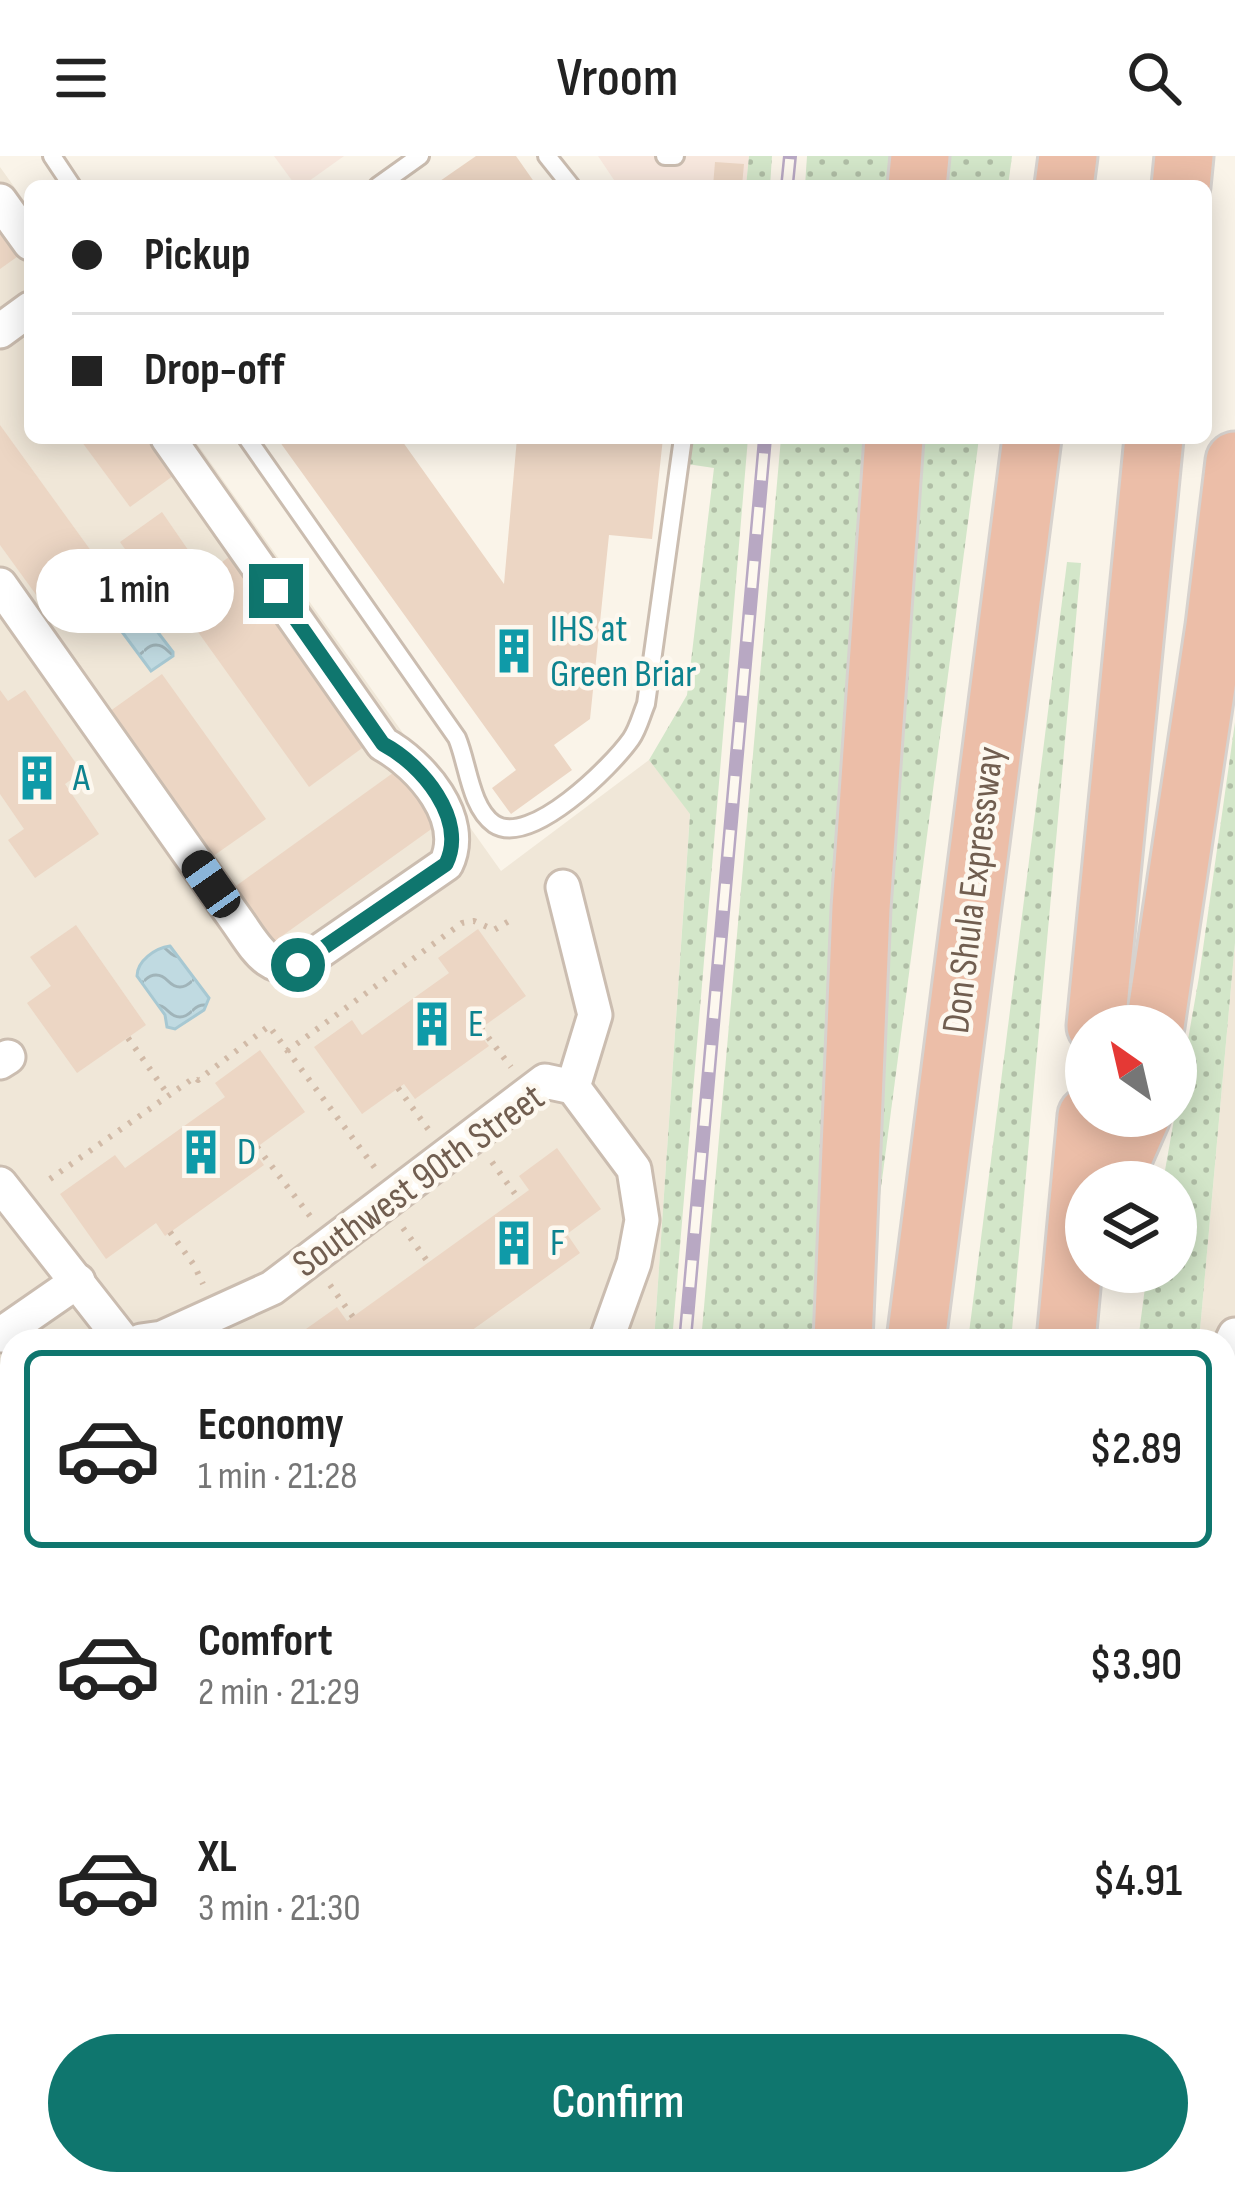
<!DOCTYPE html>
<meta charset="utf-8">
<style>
:root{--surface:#fff;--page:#f2f2f2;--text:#222;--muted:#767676;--line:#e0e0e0;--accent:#0f766e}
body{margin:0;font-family:"Sofia Sans Condensed",sans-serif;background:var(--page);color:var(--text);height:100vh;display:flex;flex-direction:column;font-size:45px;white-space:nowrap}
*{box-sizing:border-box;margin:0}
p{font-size:39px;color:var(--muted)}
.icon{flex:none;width:66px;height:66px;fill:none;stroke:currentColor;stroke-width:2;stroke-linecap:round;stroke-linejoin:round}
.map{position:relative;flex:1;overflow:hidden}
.drawer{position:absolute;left:0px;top:1173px;width:1236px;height:867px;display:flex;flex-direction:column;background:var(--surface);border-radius:36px 36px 0 0;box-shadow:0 6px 30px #0003}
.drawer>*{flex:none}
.hud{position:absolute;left:24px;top:24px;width:1188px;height:264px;border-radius:18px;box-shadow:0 6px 30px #0003;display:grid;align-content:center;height:264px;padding:0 48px;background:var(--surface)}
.needle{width:78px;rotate:326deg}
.buttons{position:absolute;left:1065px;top:849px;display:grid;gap:24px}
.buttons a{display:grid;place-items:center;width:132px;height:132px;border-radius:50%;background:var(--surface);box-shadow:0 6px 30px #0003;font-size:60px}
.end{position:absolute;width:54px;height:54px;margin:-27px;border:15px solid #0f766e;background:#fff;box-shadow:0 0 0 6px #fff}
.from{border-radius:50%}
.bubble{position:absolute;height:84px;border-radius:42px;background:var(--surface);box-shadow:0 6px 30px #0003;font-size:39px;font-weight:600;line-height:84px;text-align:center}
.car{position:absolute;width:36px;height:72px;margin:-36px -18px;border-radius:15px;box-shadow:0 0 9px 3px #0007;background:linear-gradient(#222 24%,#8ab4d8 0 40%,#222 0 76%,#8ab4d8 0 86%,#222 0)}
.hud b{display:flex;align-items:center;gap:42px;height:114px;font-size:45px}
.hud b+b{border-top:3px solid var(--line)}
.hud i{width:30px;height:30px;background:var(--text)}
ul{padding:21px 0 0;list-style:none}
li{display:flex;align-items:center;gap:36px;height:198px;margin:0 24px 18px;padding:0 24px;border:6px solid transparent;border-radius:18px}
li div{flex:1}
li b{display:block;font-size:45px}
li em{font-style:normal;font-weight:600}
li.selected{border-color:var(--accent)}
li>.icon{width:108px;height:108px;stroke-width:1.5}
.primary-button{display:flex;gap:24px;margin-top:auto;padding:24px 48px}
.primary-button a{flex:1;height:138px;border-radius:72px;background:var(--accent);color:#fff;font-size:48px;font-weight:600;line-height:138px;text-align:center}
header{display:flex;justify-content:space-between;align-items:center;height:156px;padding:0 48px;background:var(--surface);font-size:54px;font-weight:600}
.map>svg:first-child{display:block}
.residential{fill:#f0e7d8}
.commercial{fill:#f8e8de}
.grass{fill:url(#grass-dots)}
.water{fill:url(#water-waves);stroke:#a7c8d2;stroke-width:3}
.building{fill:#ecd6c4}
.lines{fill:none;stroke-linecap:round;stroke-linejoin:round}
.lane-casing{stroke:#cbbdb0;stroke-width:22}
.street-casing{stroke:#cbbdb0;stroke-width:39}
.highway-casing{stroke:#d7d2ce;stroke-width:63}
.path{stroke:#d1baa7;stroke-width:6;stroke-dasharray:3 9;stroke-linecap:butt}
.lane{stroke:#fff;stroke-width:16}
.street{stroke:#fff;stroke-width:33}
.highway{stroke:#ecbea8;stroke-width:57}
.rail-casing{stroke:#b8a8c3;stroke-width:14}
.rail{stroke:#fdf8ef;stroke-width:9;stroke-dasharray:27;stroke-linecap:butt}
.route{stroke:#0f766e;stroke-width:15}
.labels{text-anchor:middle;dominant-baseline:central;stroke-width:9;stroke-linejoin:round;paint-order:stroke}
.culture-label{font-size:39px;fill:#0d838f;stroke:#fdf8ef;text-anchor:start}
.street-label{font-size:39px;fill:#715e50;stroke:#fdf8ef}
</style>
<header><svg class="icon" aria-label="menu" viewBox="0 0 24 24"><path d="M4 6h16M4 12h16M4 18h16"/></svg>Vroom<svg class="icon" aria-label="search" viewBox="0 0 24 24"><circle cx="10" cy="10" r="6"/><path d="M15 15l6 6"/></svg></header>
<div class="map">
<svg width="1235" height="2038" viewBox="0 0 1235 2038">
<defs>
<pattern id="grass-dots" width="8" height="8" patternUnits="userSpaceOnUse" patternTransform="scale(3)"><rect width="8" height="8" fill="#d3e6c9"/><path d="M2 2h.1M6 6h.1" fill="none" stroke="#b0bea6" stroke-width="1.8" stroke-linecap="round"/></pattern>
<pattern id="water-waves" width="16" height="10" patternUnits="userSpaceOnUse" patternTransform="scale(3)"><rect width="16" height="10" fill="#c0dae1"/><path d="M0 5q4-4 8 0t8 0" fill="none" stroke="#a0b4b9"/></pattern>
</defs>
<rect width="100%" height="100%" fill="#faf4e9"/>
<!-- residential -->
<g class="residential">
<path d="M0 11 30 53V282H193L501 715 649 604 690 657 654 1185H12V2028H574L573 2038H0Z"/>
<path d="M1235 787V2038H1123L1124 2028H1224V1185H1199Z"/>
</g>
<!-- commercial -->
<g class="commercial">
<path d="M274 0H344L302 30H296Z"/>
<path d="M598 0H749L746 30H618Z"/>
</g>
<!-- grass -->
<g class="grass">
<path d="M749 0H772L770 30H746Z"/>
<path d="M807 0H904L902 30H805Z"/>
<path d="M939 0H1012L1008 30H935Z"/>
<path d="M691 282H748L672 1185H654L690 658 649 604 687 539 714 312 687 308Z"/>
<path d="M781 282H879L827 1185H701Z"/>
<path d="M910 282H979L865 1154Z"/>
<path d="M1067 406 1081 407 1011 1185H968Z"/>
<path d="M1235 566V787L1199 1185H1138L1147 1116H1176V1026H1163L1199 821Z"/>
<path d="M628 2028H757L756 2038H627Z"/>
<path d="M881 2028H935L934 2038H880Z"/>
<path d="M1059 2028H1124L1123 2038H1059Z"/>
</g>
<!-- water -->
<g class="water">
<path d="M140 453 173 496V500L151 515 117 469Z"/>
<path d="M170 790 209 842 204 854 175 873 167 871 165 859 137 820C137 805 155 792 170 790Z"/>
</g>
<!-- building -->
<g class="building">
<path d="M476 0H516L537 30H444L440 25Z"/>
<path d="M715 6 744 8 742 30H713Z"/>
<path d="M0 53 28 93 0 113Z"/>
<path d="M0 269 115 428 58 469 0 389Z"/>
<path d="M79 282H161L184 312 130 351Z"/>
<path d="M277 282H400L504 428 517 282H663L652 383 609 379 590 563 554 589 572 614 511 658 492 632 516 614Z"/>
<path d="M162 356 195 404 153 433 120 386Z"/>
<path d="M229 401 365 590 309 631 173 441Z"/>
<path d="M162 518 266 663 209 703 106 558Z"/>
<path d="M0 534 8 545 25 534 82 616 65 628 99 678 35 722 8 684 24 673 0 638Z"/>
<path d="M404 609 444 664 268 790 229 735Z"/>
<path d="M76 769 146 869 77 917 27 847 51 830 30 801Z"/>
<path d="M478 773 526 840 477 875 489 890 415 943 404 928 362 958 314 891 352 864 362 879 449 817 438 802Z"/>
<path d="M260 894 305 956 253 994 264 1009 165 1080 156 1067 106 1103 60 1038 115 999 125 1012 225 941 215 927Z"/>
<path d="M557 992 601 1053 567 1078 580 1097 457 1185H289L337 1151 347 1165 518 1042 529 1034 519 1020Z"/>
<path d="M1224 1333 1232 1368 1224 1369Z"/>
<path d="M1235 1400V1449L1224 1434V1408Z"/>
<path d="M1235 1487V1553L1224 1560V1495Z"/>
<path d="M12 1724V1823L3 1830 0 1733Z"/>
<path d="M12 2009V2028H80L88 2038H0V2018Z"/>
<path d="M121 2028H154L140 2038H107Z"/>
<path d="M370 2028H465L472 2038H377Z"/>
</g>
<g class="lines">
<!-- lane casing -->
<g class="lane-casing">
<g id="lane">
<path d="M52 0 72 30"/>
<path d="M547 0 571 30"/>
<path d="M665 0H675"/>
<path d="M378 30 420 0"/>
<path d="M247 282 457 582C468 608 470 651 494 668 530 692 612 610 631 583 638 573 641 560 646 548L683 282"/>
</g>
</g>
<!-- street casing -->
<g class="street-casing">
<g id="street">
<path d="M0 45 30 87"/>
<path d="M0 175 30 153"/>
<path d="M0 429 235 762C254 788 268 821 304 806L446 708C468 663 421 609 383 588L168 282"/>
<path d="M563 731 595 859 573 931"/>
<path d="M0 906 8 901"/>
<path d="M0 1028 123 1185"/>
<path d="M0 1179 78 1125"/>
<path d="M141 1185 162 1182 272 1132 545 925 573 931 634 1013 642 1064 634 1107 606 1185"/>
<path d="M1224 1202 1235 1179"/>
<path d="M1224 1266 1235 1283"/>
<path d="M1224 1773 1235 1764"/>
<path d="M0 1916 12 1907"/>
<path d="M1224 2012 1235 2004"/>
<path d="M278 2028 285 2038"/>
<path d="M1156 2038 1157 2028"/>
<path d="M1188 2038 1202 2028"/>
</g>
</g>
<!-- highway casing -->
<g class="highway-casing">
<g id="highway">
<path d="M917 30 920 0"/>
<path d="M1064 30 1068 0"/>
<path d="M1181 30 1184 0"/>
<path d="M1096 870 1154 282"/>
<path d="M1155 870 1215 470 1235 305"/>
<path d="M1112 1026 1141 960"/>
<path d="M843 1185 861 752 894 282"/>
<path d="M916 1185 1032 282"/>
<path d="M1066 1185 1087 960"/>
<path d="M818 2038 819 2028"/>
<path d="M994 2038 995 2028"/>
</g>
</g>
<!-- path -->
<g class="path">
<path d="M481 872 511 911"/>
<path d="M128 882 169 940"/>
<path d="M287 895 462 767 474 765 494 774 514 762"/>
<path d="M398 932 431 977"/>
<path d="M257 991 313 1064"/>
<path d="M492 1006 518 1042"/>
<path d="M50 1023 195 921 198 924 269 870 375 1012"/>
<path d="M403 1072 428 1106"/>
<path d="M170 1076 194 1109 203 1128"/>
<path d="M330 1129 353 1161"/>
<path d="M1224 1806 1235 1814"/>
<path d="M1230 1975 1235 1901"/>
</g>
<!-- lane -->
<use href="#lane" class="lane"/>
<!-- street -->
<use href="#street" class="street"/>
<!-- highway -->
<use href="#highway" class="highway"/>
<!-- rail casing -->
<g class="rail-casing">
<g id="rail">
<path d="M787 30 790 0"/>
<path d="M685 1185 765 282"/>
<path d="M609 2038 610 2028"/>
</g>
</g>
<!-- rail -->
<use href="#rail" class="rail"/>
</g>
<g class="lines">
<!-- route -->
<path class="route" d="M276 435 383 588C421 608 468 663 446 708L298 809"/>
</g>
<!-- icons -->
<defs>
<g id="building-bare" transform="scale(3.6)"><path d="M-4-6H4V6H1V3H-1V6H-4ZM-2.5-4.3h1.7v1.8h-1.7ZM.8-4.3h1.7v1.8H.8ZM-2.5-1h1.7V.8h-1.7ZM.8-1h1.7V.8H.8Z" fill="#0f9aa8" stroke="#fdf8ef" stroke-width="2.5" paint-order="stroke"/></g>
</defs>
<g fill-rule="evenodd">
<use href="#building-bare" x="514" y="495"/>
<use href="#building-bare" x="37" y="622"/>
<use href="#building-bare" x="432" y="868"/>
<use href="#building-bare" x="201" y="996"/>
<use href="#building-bare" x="514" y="1087"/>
</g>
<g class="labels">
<!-- culture labels -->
<g class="culture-label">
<text x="550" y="473">IHS at<tspan x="550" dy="45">Green Briar</tspan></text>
<text x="73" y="622">A</text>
<text x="468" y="868">E</text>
<text x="237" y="996">D</text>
<text x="550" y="1087">F</text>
</g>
<!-- street labels -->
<g class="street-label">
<text transform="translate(974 734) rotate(-83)">Don Shula Expressway</text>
<text transform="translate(419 1025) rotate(-36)">Southwest 90th Street</text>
</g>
</g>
</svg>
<div class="buttons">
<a><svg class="needle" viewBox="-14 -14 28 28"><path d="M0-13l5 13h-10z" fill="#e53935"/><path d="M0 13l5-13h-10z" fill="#767676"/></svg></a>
<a><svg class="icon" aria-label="layers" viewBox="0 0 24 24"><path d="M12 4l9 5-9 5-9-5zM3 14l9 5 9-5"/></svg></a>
</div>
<i class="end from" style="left:298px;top:809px"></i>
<i class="end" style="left:276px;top:435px"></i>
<div class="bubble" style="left:36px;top:393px;width:198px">1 min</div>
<i class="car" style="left:211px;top:728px;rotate:325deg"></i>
<div class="hud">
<b><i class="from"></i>Pickup</b>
<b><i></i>Drop-off</b>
</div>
<section class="drawer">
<ul>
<li class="selected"><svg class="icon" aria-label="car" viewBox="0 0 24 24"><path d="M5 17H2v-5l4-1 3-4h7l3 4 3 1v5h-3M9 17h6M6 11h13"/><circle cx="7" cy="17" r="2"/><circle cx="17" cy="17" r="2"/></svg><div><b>Economy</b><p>1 min · 21:28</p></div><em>$2.89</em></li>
<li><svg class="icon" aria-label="car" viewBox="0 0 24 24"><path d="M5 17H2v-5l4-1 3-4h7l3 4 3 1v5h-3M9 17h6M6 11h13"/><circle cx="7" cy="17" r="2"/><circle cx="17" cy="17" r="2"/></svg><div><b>Comfort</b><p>2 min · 21:29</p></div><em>$3.90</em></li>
<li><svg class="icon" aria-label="car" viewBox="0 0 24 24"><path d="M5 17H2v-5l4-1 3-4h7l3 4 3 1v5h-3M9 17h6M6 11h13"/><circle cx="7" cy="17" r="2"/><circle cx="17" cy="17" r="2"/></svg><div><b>XL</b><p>3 min · 21:30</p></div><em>$4.91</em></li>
</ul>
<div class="primary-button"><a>Confirm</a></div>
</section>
</div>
